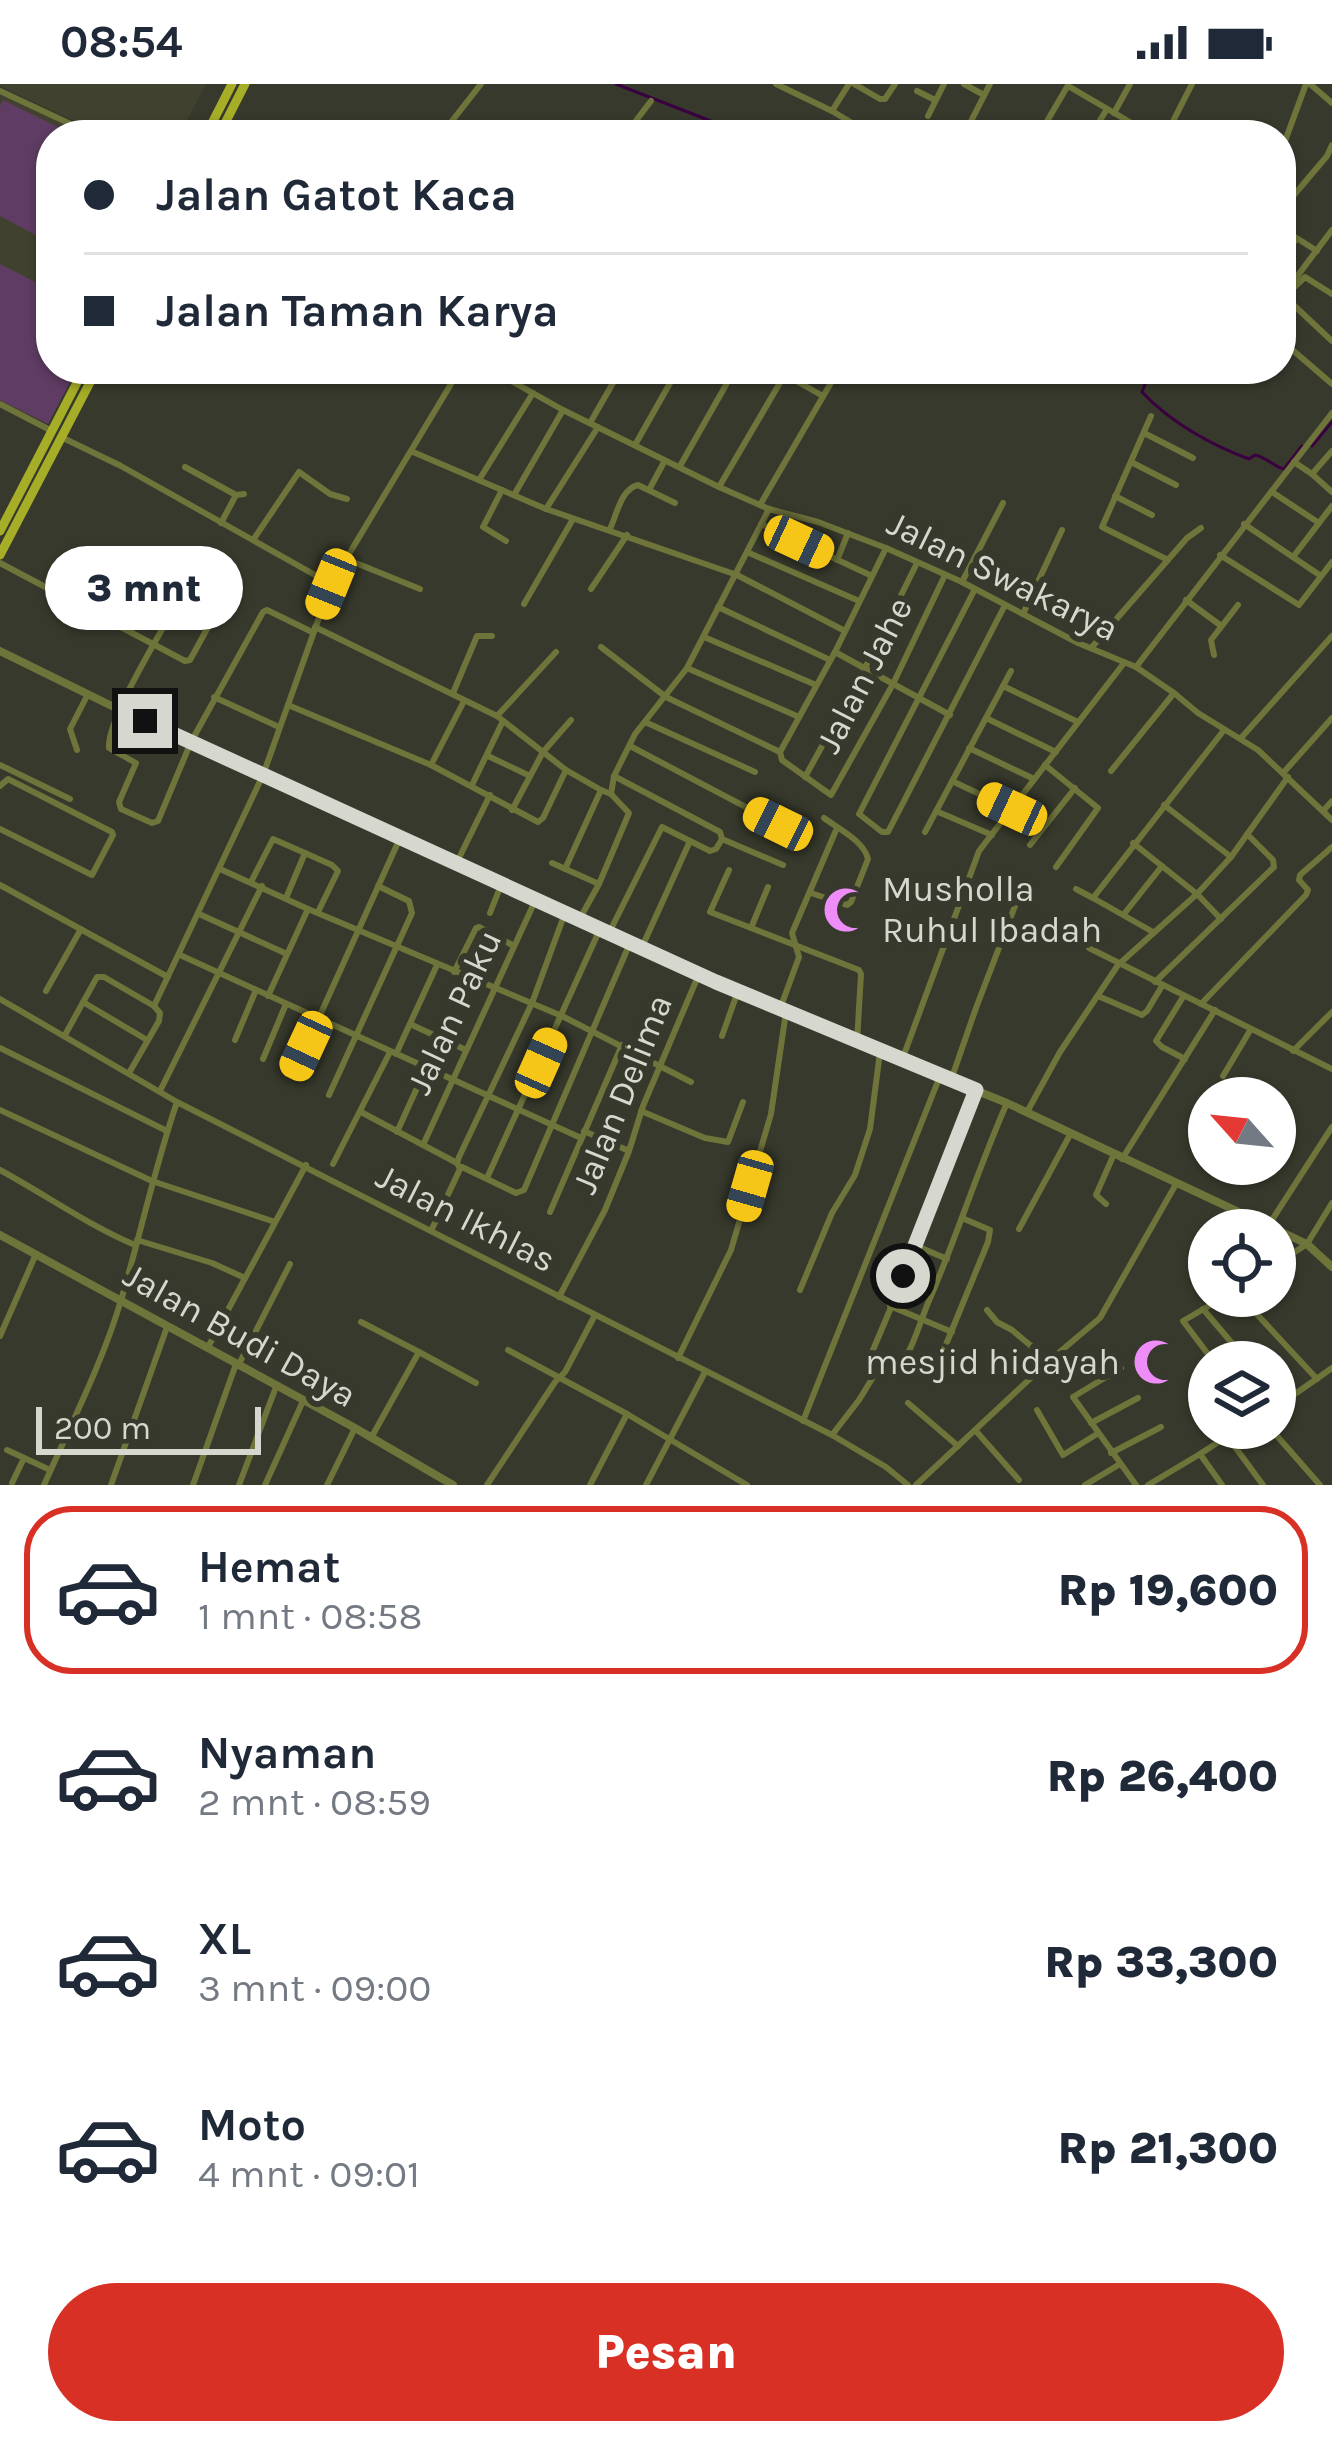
<!DOCTYPE html>
<html lang="id">
<meta charset="utf-8">
<style>
:root{--surface:#fff;--page:#f6f6f7;--text:#1f2937;--muted:#747a83;--line:#e0e1e3;--accent:#d93025}
body{margin:0;font-family:Karla,sans-serif;background:var(--page);color:var(--text);height:100vh;display:flex;flex-direction:column;font-size:45px;white-space:nowrap}
*{box-sizing:border-box;margin:0}
p{font-size:39px;color:var(--muted)}
.icon{flex:none;width:66px;height:66px;fill:none;stroke:currentColor;stroke-width:2;stroke-linecap:round;stroke-linejoin:round}
.map{position:relative;height:1401px;overflow:hidden}
.details{display:flex;flex-direction:column;background:var(--surface);flex:1}
.details>*{flex:none}
.hud{position:absolute;left:36px;top:36px;width:1260px;height:264px;border-radius:48px;box-shadow:0 3px 9px #0004;display:grid;align-content:center;height:264px;padding:0 48px;background:var(--surface)}
.needle{width:78px;rotate:297deg}
.fabs{position:absolute;left:1188px;top:993px;display:grid;gap:24px}
.fabs a{display:grid;place-items:center;width:108px;height:108px;border-radius:50%;background:var(--surface);box-shadow:0 3px 9px #0004;font-size:60px}
.scale{position:absolute;left:36px;bottom:30px;width:225px;box-sizing:border-box;padding-left:12px;border:6px solid #d6d7cf;border-top:0;font-size:33px;line-height:42px;white-space:nowrap;color:#d6d7cf;-webkit-text-stroke:9px #37392c;paint-order:stroke}
.end{position:absolute;width:54px;height:54px;margin:-27px;border:15px solid #d6d7cf;background:#111;box-shadow:0 0 0 6px #111}
.from{border-radius:50%}
.bubble{position:absolute;height:84px;border-radius:42px;background:var(--surface);box-shadow:0 3px 9px #0004;font-size:39px;font-weight:800;line-height:84px;text-align:center}
.car{position:absolute;width:36px;height:72px;margin:-36px -18px;border-radius:15px;box-shadow:0 0 9px 3px #0007;background:linear-gradient(#f5c518 24%,#345 0 40%,#f5c518 0 76%,#345 0 86%,#f5c518 0)}
.hud b{display:flex;align-items:center;gap:42px;height:114px;font-size:45px}
.hud b+b{border-top:3px solid var(--line)}
.hud i{width:30px;height:30px;background:var(--text)}
ul{padding:21px 0 0;list-style:none}
li{display:flex;align-items:center;gap:36px;height:168px;margin:0 24px 18px;padding:0 24px;border:6px solid transparent;border-radius:48px}
li div{flex:1}
li b{display:block;font-size:45px}
li em{font-style:normal;font-weight:800}
li.on{border-color:var(--accent)}
li>.icon{width:108px;height:108px;stroke-width:1.5}
.primary-button{display:flex;gap:24px;margin-top:auto;padding:24px 48px}
.primary-button a{flex:1;height:138px;border-radius:72px;background:var(--accent);color:#fff;font-size:48px;font-weight:800;line-height:138px;text-align:center}
.status{display:flex;justify-content:space-between;align-items:center;height:84px;padding:0 60px;background:var(--surface);direction:ltr}
.status svg{height:33px;fill:currentColor}
.map>svg:first-child{display:block}
.built{fill:#40422f}
.green{fill:#5f3c63}
.lines{fill:none;stroke-linecap:round;stroke-linejoin:round}
.stream{stroke:#39013f;stroke-width:3}
.minor{stroke:#6f743b;stroke-width:6}
.tertiary{stroke:#6f743b;stroke-width:8}
.primary{stroke:#a6ae27;stroke-width:9}
.route{stroke:#d6d7cf;stroke-width:15}
.labels{text-anchor:middle;dominant-baseline:central;stroke-width:12;stroke-linejoin:round;paint-order:stroke}
.street-label{font-size:36px;fill:#d6d7cf;stroke:#37392c}
.poi-label{font-size:36px;fill:#d6d7cf;stroke:#37392c;text-anchor:start}
</style>
<div class="status"><b>08:54</b><svg viewBox="0 0 49 12"><path d="M0 12V9h3v3zM5 12V6h3v6zM10 12V3h3v9zM15 12V0h3v12zM26 1h20v11H26zM47 4h2v5h-2z"/></svg></div>
<div class="map">
<svg width="1332" height="1401" viewBox="0 0 1332 1401">
<rect width="100%" height="100%" fill="#37392c"/>
<!-- built -->
<g class="built">
<path d="M0 0H206L179 51H104L0 2Z"/>
<path d="M0 9 89 51H51V285H77L48 340 0 316Z"/>
</g>
<!-- green -->
<g class="green">
<path d="M3 16 74 51H51V159L0 132V22Z"/>
<path d="M0 180 51 206V285H77L48 340 0 316Z"/>
</g>
<g class="lines">
<!-- stream -->
<g class="stream">
<path d="M616 0 721 41 739 51"/>
<path d="M1131 285 1147 295 1142 308C1170 338 1211 361 1249 375L1255 371C1268 374 1276 384 1284 385L1302 362"/>
<path d="M1312 362 1332 338"/>
</g>
<!-- minor -->
<g class="minor">
<path d="M776 0 832 27 872 51"/>
<path d="M854 0 880 15H885L895 0"/>
<path d="M964 0 984 11"/>
<path d="M1310 0 1332 19"/>
<path d="M1068 2 1152 51"/>
<path d="M0 7 94 51"/>
<path d="M917 7 935 16"/>
<path d="M832 27 849 0"/>
<path d="M1114 29 1130 0"/>
<path d="M928 32 944 0"/>
<path d="M441 51 481 0"/>
<path d="M625 51 651 17"/>
<path d="M681 51 690 45 700 51"/>
<path d="M705 51 713 39"/>
<path d="M964 51 990 0"/>
<path d="M1039 51 1067 3"/>
<path d="M1091 51 1107 25"/>
<path d="M1166 51 1192 0"/>
<path d="M1281 68 1306 0"/>
<path d="M1294 111 1327 72 1332 61"/>
<path d="M1281 144 1317 167"/>
<path d="M1332 146 1283 211 1332 257"/>
<path d="M1281 177 1296 155"/>
<path d="M1284 213 1305 193 1332 210"/>
<path d="M1281 256 1332 300"/>
<path d="M490 285 563 326 719 403 769 425 818 438 886 464 962 498 1078 559 1136 583 1174 609 1198 629 1258 666 1332 736"/>
<path d="M775 285 823 312"/>
<path d="M0 320 52 347"/>
<path d="M1151 332 1102 443 1168 476"/>
<path d="M590 339 621 285"/>
<path d="M1144 349 1193 374"/>
<path d="M61 353 121 382 331 500"/>
<path d="M635 361 678 285"/>
<path d="M413 368 546 425 737 491 845 547"/>
<path d="M1131 378 1176 401"/>
<path d="M1294 378 1312 390 1332 367"/>
<path d="M680 382 735 285"/>
<path d="M185 383 236 411"/>
<path d="M1312 390 1332 408"/>
<path d="M479 396 533 309"/>
<path d="M719 403 788 285"/>
<path d="M502 406 483 443 506 457"/>
<path d="M649 406 664 378"/>
<path d="M1272 408 1319 439"/>
<path d="M514 411 563 326"/>
<path d="M1115 412 1152 431"/>
<path d="M760 421 839 285"/>
<path d="M546 425 598 343"/>
<path d="M221 439 236 411 244 410"/>
<path d="M761 440 872 492"/>
<path d="M1244 440 1321 492"/>
<path d="M610 445C617 430 621 405 638 401L675 419"/>
<path d="M253 456 299 388 330 410 347 415"/>
<path d="M747 468 859 517"/>
<path d="M1220 471 1299 521 1332 478"/>
<path d="M1293 473 1332 422"/>
<path d="M346 475 420 505"/>
<path d="M837 476 848 449"/>
<path d="M0 479 185 577 190 576 218 525"/>
<path d="M106 489 139 506"/>
<path d="M962 498 1003 419"/>
<path d="M185 505C168 537 106 635 109 664L136 679 119 718 121 725 152 739 158 737 191 658 263 528 267 526 312 548"/>
<path d="M591 505 627 451"/>
<path d="M975 505 859 730 882 748H888L1004 523"/>
<path d="M1186 516 1220 541"/>
<path d="M524 520 573 435"/>
<path d="M718 523 830 576"/>
<path d="M1023 530 1062 446"/>
<path d="M119 543 148 489"/>
<path d="M704 553 816 601"/>
<path d="M601 563 666 613 780 668"/>
<path d="M1092 563 1187 454 1201 444"/>
<path d="M835 568 950 631"/>
<path d="M1214 571 1211 556 1238 521"/>
<path d="M1136 583 1332 329"/>
<path d="M687 584 799 633"/>
<path d="M1003 602 1078 638"/>
<path d="M453 609 477 552H492"/>
<path d="M214 613 279 643"/>
<path d="M288 621 431 681 538 738 543 734 566 686 497 632 315 543"/>
<path d="M497 632 556 568"/>
<path d="M986 634 1056 668"/>
<path d="M645 638 755 688"/>
<path d="M1241 654 1332 552"/>
<path d="M630 662 778 740"/>
<path d="M969 664 1034 695"/>
<path d="M77 666 70 645 88 610"/>
<path d="M780 668 782 676 831 711 893 600 945 491"/>
<path d="M780 668 835 568 886 464"/>
<path d="M488 672 530 692"/>
<path d="M0 681 70 715"/>
<path d="M431 681 464 617"/>
<path d="M1045 681 1098 724 1056 783"/>
<path d="M566 686 601 706"/>
<path d="M1111 687 1174 609"/>
<path d="M1284 688 1332 634"/>
<path d="M614 692 720 748 722 755"/>
<path d="M805 693 865 584 917 479"/>
<path d="M952 697 1011 725"/>
<path d="M472 701 503 637"/>
<path d="M0 702 8 695 112 748 113 751 92 791 0 745"/>
<path d="M611 710 614 692 635 650 687 584 769 425"/>
<path d="M1164 721 1231 773"/>
<path d="M512 726 543 668 571 636"/>
<path d="M936 727 992 751"/>
<path d="M1323 727 1332 717"/>
<path d="M925 748 1011 587"/>
<path d="M722 755 783 781"/>
<path d="M1133 759 1197 810 1221 835"/>
<path d="M1030 761 1075 704"/>
<path d="M457 778 490 711"/>
<path d="M552 779 599 800"/>
<path d="M220 785 308 825 562 932 691 998"/>
<path d="M565 785 601 706 611 710"/>
<path d="M729 786 710 828 859 886 861 890 857 958"/>
<path d="M251 798 273 755 305 769"/>
<path d="M0 801 168 893"/>
<path d="M1076 805 1093 814"/>
<path d="M811 809 847 821 851 818 868 775C864 757 839 745 824 734"/>
<path d="M286 814 305 769 332 781 338 787 318 828"/>
<path d="M490 829 501 801"/>
<path d="M199 830 287 870"/>
<path d="M1124 830 1162 782"/>
<path d="M579 836 599 800 629 729 611 710"/>
<path d="M751 844 768 803"/>
<path d="M1091 846 1086 855 1089 864 1332 985"/>
<path d="M1153 848 1093 814 1224 646"/>
<path d="M609 849 662 743 710 767 716 765 722 755"/>
<path d="M642 863 690 757"/>
<path d="M180 871 581 1054"/>
<path d="M454 888 476 844 479 843 514 862"/>
<path d="M1155 898 1274 783 1273 776 1247 750"/>
<path d="M46 907 81 845"/>
<path d="M268 912 308 825"/>
<path d="M1098 912 1142 931 1147 927 1162 902"/>
<path d="M1183 913 1156 957 1162 963 1185 975"/>
<path d="M0 915 177 1018 832 1351 886 1383 908 1401"/>
<path d="M83 918 147 956"/>
<path d="M1201 920 1306 811 1308 806 1299 796 1300 791 1332 763"/>
<path d="M154 922 263 691 331 500 460 285"/>
<path d="M780 925 799 873 792 849 837 744"/>
<path d="M410 940 466 966"/>
<path d="M65 951 97 893H104L154 922"/>
<path d="M722 952 738 907"/>
<path d="M235 956 256 906"/>
<path d="M0 964 167 1047"/>
<path d="M1293 967 1332 928"/>
<path d="M396 970 437 881"/>
<path d="M263 975 286 920"/>
<path d="M902 976 979 767 1124 579"/>
<path d="M129 989 159 937 160 929 154 922"/>
<path d="M293 991 400 754"/>
<path d="M1223 992 1251 945"/>
<path d="M951 996 976 924 1018 814"/>
<path d="M160 1007 262 802"/>
<path d="M976 1007 917 1162 870 1273 871 1279C880 1284 888 1289 898 1286 912 1267 919 1241 928 1219 957 1153 978 1084 1007 1019"/>
<path d="M329 1011 412 829 409 817 378 802"/>
<path d="M0 1026 152 1097 275 1138"/>
<path d="M641 1027 705 1054 728 1058 743 1018"/>
<path d="M361 1028 457 1079"/>
<path d="M1027 1028 1060 968 1118 881 1197 810 1231 773 1288 693"/>
<path d="M584 1047 629 1067"/>
<path d="M397 1048 426 984"/>
<path d="M423 1061 535 817"/>
<path d="M1122 1075 1215 926"/>
<path d="M333 1080 390 968"/>
<path d="M462 1083 516 1109 524 1106 630 859"/>
<path d="M0 1086C46 1111 88 1141 135 1161"/>
<path d="M487 1094 600 845"/>
<path d="M1106 1120 1096 1111 1114 1070"/>
<path d="M550 1128 622 961"/>
<path d="M1268 1142 1332 1043"/>
<path d="M1019 1145 1071 1049"/>
<path d="M431 1147 460 1085 457 1079 459 1073 532 919 565 829"/>
<path d="M137 1156 212 1179 245 1194"/>
<path d="M917 1162 947 1175"/>
<path d="M1275 1181 1307 1160 1332 1119"/>
<path d="M800 1206 832 1129 855 1091 870 1045 880 968"/>
<path d="M1240 1212 1317 1295"/>
<path d="M559 1213 605 1126 629 1067 643 1022 699 890"/>
<path d="M890 1222 952 1248"/>
<path d="M1203 1225 1248 1278"/>
<path d="M987 1226 997 1238 1012 1246 1048 1276"/>
<path d="M361 1238 419 1268"/>
<path d="M0 1252 36 1170"/>
<path d="M208 1263 306 1081"/>
<path d="M508 1266 627 1330 747 1401"/>
<path d="M907 1271 932 1281 938 1280 988 1158 990 1146 962 1134"/>
<path d="M678 1274 731 1166 771 1030 786 928"/>
<path d="M1214 1278 1183 1237 1226 1212"/>
<path d="M238 1282 290 1180"/>
<path d="M1121 1284 1073 1313 1136 1401"/>
<path d="M908 1319 958 1362"/>
<path d="M1275 1324 1332 1284"/>
<path d="M1037 1326 1063 1371 1097 1350"/>
<path d="M803 1337 940 992"/>
<path d="M1091 1339 1138 1314"/>
<path d="M1270 1344 1320 1401"/>
<path d="M976 1347 1019 1396"/>
<path d="M832 1351 859 1316 878 1285"/>
<path d="M1227 1352 1263 1401"/>
<path d="M371 1354 419 1268 476 1299"/>
<path d="M7 1366 50 1386"/>
<path d="M1111 1369 1161 1343"/>
<path d="M12 1399 24 1374"/>
<path d="M44 1401C71 1340 103 1278 122 1213 141 1148 155 1082 177 1018"/>
<path d="M111 1401 167 1243"/>
<path d="M193 1401 236 1280"/>
<path d="M239 1401 276 1303"/>
<path d="M265 1401 303 1317"/>
<path d="M327 1401 355 1344"/>
<path d="M487 1401 555 1298 565 1288 595 1231"/>
<path d="M590 1401 627 1330"/>
<path d="M646 1401 705 1288"/>
<path d="M916 1401 1049 1277 1100 1234 1176 1100"/>
<path d="M1085 1401 1120 1380"/>
<path d="M1148 1401 1200 1370"/>
<path d="M1222 1401 1200 1370 1240 1344"/>
</g>
<!-- tertiary -->
<g class="tertiary">
<path d="M0 567 120 626 457 778 535 817 812 940 1007 1019 1307 1160 1332 1183"/>
<path d="M0 1151 355 1344 453 1401"/>
</g>
<!-- primary -->
<g class="primary">
<path d="M206 51 232 0"/>
<path d="M219 51 245 0"/>
<path d="M0 447 84 285"/>
<path d="M0 471 97 285"/>
</g>
</g>
<g class="lines">
<!-- route -->
<path class="route" d="M145 637 716 898 976 1006 903 1192"/>
</g>
<!-- icons -->
<defs>
<g id="mosque-bare" transform="scale(3.6)"><path d="M3.5-4.9A6 6 0 1 0 3.5 4.9A5 5 0 1 1 3.5-4.9Z" fill="#ee8cf8" stroke="#37392c" stroke-width="2.5" paint-order="stroke"/></g>
</defs>
<g fill-rule="evenodd">
<use href="#mosque-bare" x="846" y="826"/>
<use href="#mosque-bare" x="1156" y="1278"/>
</g>
<g class="labels">
<!-- street labels -->
<g class="street-label">
<text transform="translate(1003 492) rotate(26)">Jalan Swakarya</text>
<text transform="translate(864 591) rotate(-63)">Jalan Jahe</text>
<text transform="translate(454 928) rotate(-65)">Jalan Paku</text>
<text transform="translate(622 1010) rotate(-68)">Jalan Delima</text>
<text transform="translate(466 1134) rotate(27)">Jalan Ikhlas</text>
<text transform="translate(240 1251) rotate(29)">Jalan Budi Daya</text>
</g>
<!-- poi labels -->
<g class="poi-label">
<text x="882" y="805">Musholla<tspan x="882" dy="41">Ruhul Ibadah</tspan></text>
<text x="1120" y="1278" text-anchor="end">mesjid hidayah</text>
</g>
</g>
</svg>
<div class="fabs">
<a><svg class="needle" viewBox="-14 -14 28 28"><path d="M0-13l5 13h-10z" fill="#e53935"/><path d="M0 13l5-13h-10z" fill="#747a83"/></svg></a>
<a><svg class="icon" aria-label="locate" viewBox="0 0 24 24"><circle cx="12" cy="12" r="6"/><path d="M12 2v4M12 18v4M2 12h4M18 12h4"/></svg></a>
<a><svg class="icon" aria-label="layers" viewBox="0 0 24 24"><path d="M12 4l9 5-9 5-9-5zM3 14l9 5 9-5"/></svg></a>
</div>
<div class="scale">200 m</div>
<i class="end from" style="left:903px;top:1192px"></i>
<i class="end" style="left:145px;top:637px"></i>
<div class="bubble" style="left:45px;top:462px;width:198px">3 mnt</div>
<i class="car" style="left:799px;top:458px;rotate:115deg"></i>
<i class="car" style="left:331px;top:500px;rotate:202deg"></i>
<i class="car" style="left:1012px;top:725px;rotate:295deg"></i>
<i class="car" style="left:778px;top:740px;rotate:296deg"></i>
<i class="car" style="left:306px;top:962px;rotate:205deg"></i>
<i class="car" style="left:541px;top:979px;rotate:24deg"></i>
<i class="car" style="left:750px;top:1102px;rotate:196deg"></i>
<div class="hud">
<b><i class="from"></i>Jalan Gatot Kaca</b>
<b><i></i>Jalan Taman Karya</b>
</div>
</div>
<section class="details">
<ul>
<li class="on"><svg class="icon" aria-label="car" viewBox="0 0 24 24"><path d="M5 17H2v-5l4-1 3-4h7l3 4 3 1v5h-3M9 17h6M6 11h13"/><circle cx="7" cy="17" r="2"/><circle cx="17" cy="17" r="2"/></svg><div><b>Hemat</b><p>1 mnt · 08:58</p></div><em>Rp 19,600</em></li>
<li><svg class="icon" aria-label="car" viewBox="0 0 24 24"><path d="M5 17H2v-5l4-1 3-4h7l3 4 3 1v5h-3M9 17h6M6 11h13"/><circle cx="7" cy="17" r="2"/><circle cx="17" cy="17" r="2"/></svg><div><b>Nyaman</b><p>2 mnt · 08:59</p></div><em>Rp 26,400</em></li>
<li><svg class="icon" aria-label="car" viewBox="0 0 24 24"><path d="M5 17H2v-5l4-1 3-4h7l3 4 3 1v5h-3M9 17h6M6 11h13"/><circle cx="7" cy="17" r="2"/><circle cx="17" cy="17" r="2"/></svg><div><b>XL</b><p>3 mnt · 09:00</p></div><em>Rp 33,300</em></li>
<li><svg class="icon" aria-label="car" viewBox="0 0 24 24"><path d="M5 17H2v-5l4-1 3-4h7l3 4 3 1v5h-3M9 17h6M6 11h13"/><circle cx="7" cy="17" r="2"/><circle cx="17" cy="17" r="2"/></svg><div><b>Moto</b><p>4 mnt · 09:01</p></div><em>Rp 21,300</em></li>
</ul>
<div class="primary-button"><a>Pesan</a></div>
</section>
